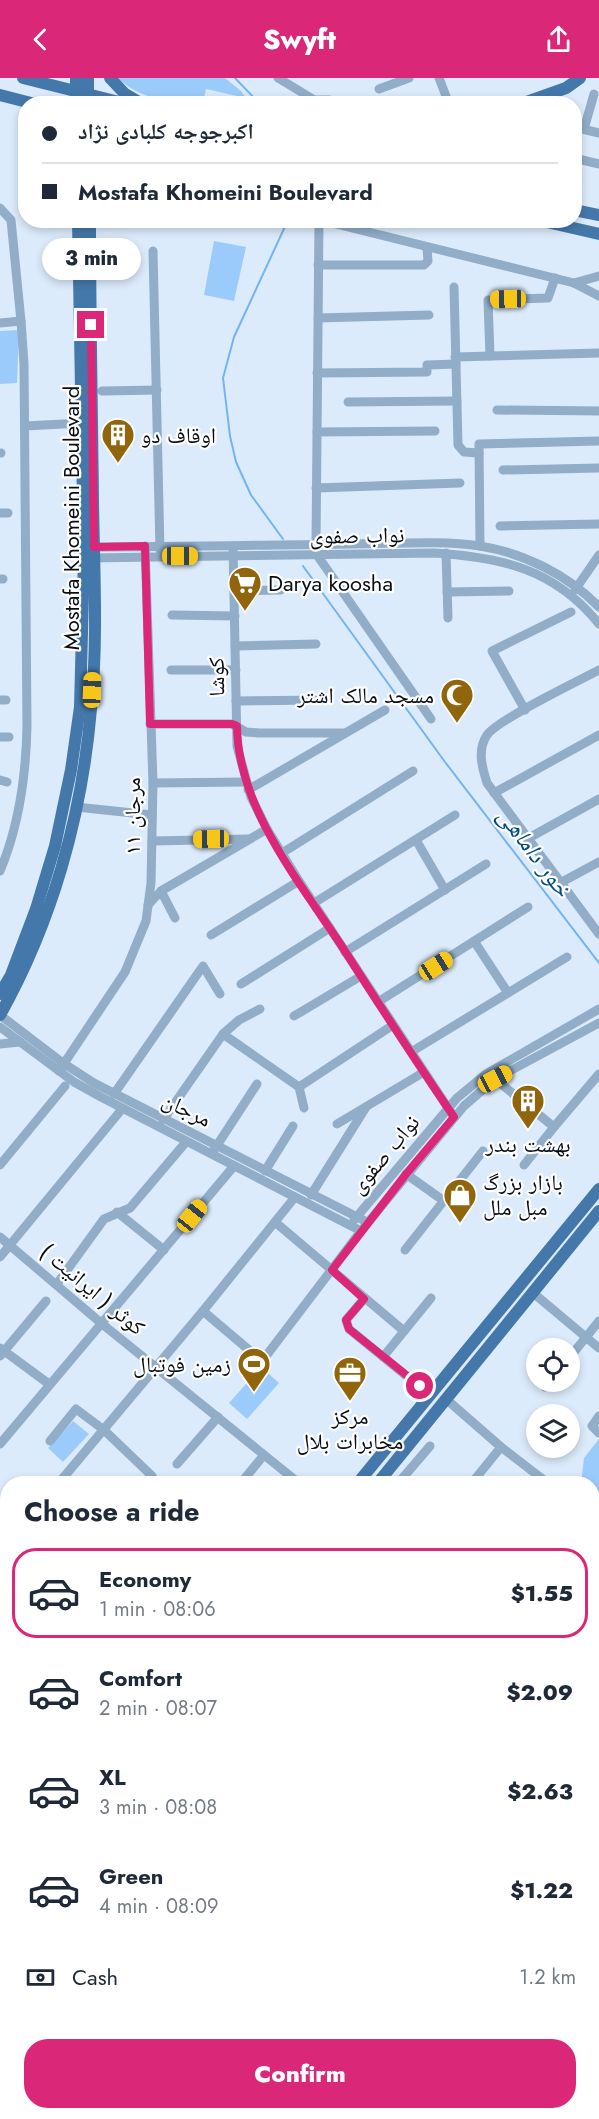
<!DOCTYPE html>
<meta charset="utf-8">
<style>
:root{--surface:#fff;--page:#f6f6f7;--text:#1f2937;--muted:#747a83;--line:#e0e1e3;--accent:#db2777}
body{margin:0;font-family:Jost,"Noto Naskh Arabic",sans-serif;background:var(--page);color:var(--text);height:100vh;display:flex;flex-direction:column;font-size:22px;white-space:nowrap}
*{box-sizing:border-box;margin:0}
p{font-size:20px;color:var(--muted)}
.icon{flex:none;width:33px;height:33px;fill:none;stroke:currentColor;stroke-width:2;stroke-linecap:round;stroke-linejoin:round}
.map{position:relative;flex:1;overflow:hidden}
.side{position:absolute;left:0px;top:1398px;width:600px;height:644px;display:flex;flex-direction:column;background:var(--surface);border-radius:24px 24px 0 0;box-shadow:0 3px 9px #0003}
.side>*{flex:none}
.hud{position:absolute;left:18px;top:18px;width:564px;height:132px;border-radius:24px;box-shadow:0 3px 9px #0003;display:grid;align-content:center;height:132px;padding:0 24px;background:var(--surface)}
.fabs{position:absolute;left:526px;top:1260px;display:grid;gap:12px}
.fabs a{display:grid;place-items:center;width:54px;height:54px;border-radius:50%;background:var(--surface);box-shadow:0 3px 9px #0003;font-size:30px}
.end{position:absolute;width:27px;height:27px;margin:-14px;border:8px solid #db2777;background:#fff;box-shadow:0 0 0 3px #fff}
.from{border-radius:50%}
.bubble{position:absolute;height:42px;border-radius:21px;background:var(--surface);box-shadow:0 3px 9px #0003;font-size:20px;font-weight:800;line-height:42px;text-align:center}
.car{position:absolute;width:18px;height:36px;margin:-18px -9px;border-radius:8px;box-shadow:0 0 4px 2px #0007;background:linear-gradient(#f5c518 24%,#345 0 40%,#f5c518 0 76%,#345 0 86%,#f5c518 0)}
.hud b{display:flex;align-items:center;gap:21px;height:57px;font-size:22px}
.hud b+b{border-top:2px solid var(--line)}
.hud i{width:15px;height:15px;background:var(--text)}
ul{padding:0;list-style:none}
li{display:flex;align-items:center;gap:18px;height:90px;margin:0 12px 9px;padding:0 12px;border:3px solid transparent;border-radius:24px}
li div{flex:1}
li b{display:block;font-size:22px}
li em{font-style:normal;font-weight:800}
li.on{border-color:var(--accent)}
li>.icon{width:54px;height:54px;stroke-width:1.5}
h2{padding:0 24px;font-size:27px;line-height:72px}
.pay{display:flex;align-items:center;gap:15px;height:66px;padding:0 24px;font-size:22px}
.pay p{margin-inline-start:auto}
.button{display:flex;gap:12px;margin-top:auto;padding:12px 24px}
.button a{flex:1;height:69px;border-radius:24px;background:var(--accent);color:#fff;font-size:24px;font-weight:800;line-height:69px;text-align:center}
header{display:flex;justify-content:space-between;align-items:center;height:78px;padding:0 24px;background:var(--accent);color:#fff;font-size:27px;font-weight:800}
.map>svg:first-child{display:block}
.green{fill:#9bcbfb}
.lines{fill:none;stroke-linecap:round;stroke-linejoin:round}
.stream{stroke:#73b3f2;stroke-width:2}
.minor{stroke:#91adc8;stroke-width:9}
.major{stroke:#4478aa;stroke-width:12}
.route{stroke:#db2777;stroke-width:8}
.labels{text-anchor:middle;dominant-baseline:central;stroke-width:4.5;stroke-linejoin:round;paint-order:stroke}
.poi-label{font-size:22px;fill:#070d13;stroke:#fff;text-anchor:start}
.street-label{font-size:22px;fill:#070d13;stroke:#fff}
.water-label{font-size:24px;font-style:italic;fill:#004d85;stroke:#fff}
</style>
<header><svg class="icon" aria-label="back" viewBox="0 0 24 24"><path d="M15 5l-7 7 7 7"/></svg>Swyft<svg class="icon" aria-label="share" viewBox="0 0 24 24"><path d="M12 15V3M7 8l5-5 5 5M5 13v7h14v-7"/></svg></header>
<div class="map">
<svg width="599" height="2041" viewBox="0 0 599 2041">
<rect width="100%" height="100%" fill="#dcebfb"/>
<!-- green -->
<g class="green">
<path d="M118 0H225L241 13 250 25H236L237 18 206 11 203 25C172 25 141 22 118 0Z"/>
<path d="M214 163 246 169 234 223 204 217Z"/>
<path d="M19 252 17 305 0 306V253Z"/>
<path d="M261 1289 279 1305 247 1341 229 1325Z"/>
<path d="M73 1343 89 1356 63 1384 48 1370Z"/>
<path d="M599 1361V1421L593 1429 592 1406H581L584 1380Z"/>
</g>
<g class="lines">
<!-- stream -->
<g class="stream">
<path d="M235 0 260 26"/>
<path d="M283 461 251 417 236 384 230 358 223 300 234 259 288 142"/>
<path d="M303 488 445 684 599 885"/>
</g>
<!-- minor -->
<g class="minor">
<path d="M278 0 321 26"/>
<path d="M439 0 449 26"/>
<path d="M379 11 409 0"/>
<path d="M317 22H329L339 26"/>
<path d="M574 49 599 55"/>
<path d="M584 51 594 16"/>
<path d="M574 80 599 86"/>
<path d="M0 130 11 142 21 243 24 286 27 648C26 697 19 748 0 793"/>
<path d="M320 142 574 205 599 218"/>
<path d="M153 173 160 472"/>
<path d="M318 187H424L428 183 427 170"/>
<path d="M574 205 599 198"/>
<path d="M454 209 458 367 464 374 479 375"/>
<path d="M318 240 429 237"/>
<path d="M0 245 21 243"/>
<path d="M490 278 488 222 548 220 555 200"/>
<path d="M455 279 599 275"/>
<path d="M317 295 427 294V287L456 286"/>
<path d="M102 313 157 312"/>
<path d="M348 324 457 323"/>
<path d="M497 332 599 333"/>
<path d="M25 348 82 345"/>
<path d="M317 354 435 353"/>
<path d="M0 375H1"/>
<path d="M503 392 599 390"/>
<path d="M316 410 460 405"/>
<path d="M0 435H8"/>
<path d="M500 448 599 446"/>
<path d="M316 467 319 142"/>
<path d="M233 468 237 668 251 719 267 751 299 803 454 1039"/>
<path d="M480 468 479 366 599 363"/>
<path d="M88 469C176 469 264 467 352 466 392 466 441 462 480 468 524 475 568 497 599 529"/>
<path d="M446 475 448 540"/>
<path d="M317 477 431 641"/>
<path d="M89 480 434 475C501 479 555 491 599 546"/>
<path d="M0 501H3"/>
<path d="M575 512 599 477"/>
<path d="M234 513 281 512"/>
<path d="M447 514 509 513"/>
<path d="M172 537 235 538"/>
<path d="M235 568 316 566"/>
<path d="M171 592H236"/>
<path d="M599 592C578 603 497 642 487 657 477 672 482 689 487 705L599 856"/>
<path d="M0 622H6"/>
<path d="M236 623 322 622"/>
<path d="M525 632 492 573 571 534"/>
<path d="M150 646H232L246 654 259 655H345"/>
<path d="M0 659H9"/>
<path d="M0 702 7 704"/>
<path d="M153 705 246 704"/>
<path d="M248 712 385 632"/>
<path d="M494 715 599 657"/>
<path d="M76 729 152 737"/>
<path d="M527 761 599 721"/>
<path d="M416 762 445 812"/>
<path d="M152 763 248 761"/>
<path d="M282 775 413 693"/>
<path d="M560 805 599 784"/>
<path d="M161 813 175 840"/>
<path d="M314 825 455 737"/>
<path d="M148 827 161 813 267 751"/>
<path d="M211 857 299 803"/>
<path d="M474 863 508 915"/>
<path d="M345 874 486 786"/>
<path d="M241 906 330 850"/>
<path d="M378 924 528 829"/>
<path d="M0 937 63 985 94 1005 367 1144"/>
<path d="M294 938 361 898"/>
<path d="M0 949 74 1004 101 1019 361 1153"/>
<path d="M223 956 299 1009 304 1030"/>
<path d="M0 966 20 964"/>
<path d="M411 974 567 879"/>
<path d="M59 993 125 894 146 843 151 805 153 705 145 468"/>
<path d="M495 1001 554 1049 599 996"/>
<path d="M299 1009 393 947"/>
<path d="M114 1016 203 888 220 916"/>
<path d="M163 1042 223 956 239 942 260 931"/>
<path d="M337 1046 424 994"/>
<path d="M214 1072 257 1006"/>
<path d="M0 1087 65 1008"/>
<path d="M524 1087 554 1049"/>
<path d="M265 1093 293 1048"/>
<path d="M406 1096 444 1123"/>
<path d="M311 1117 366 1029"/>
<path d="M117 1134 164 1172"/>
<path d="M354 1142 457 1020 486 996 599 931"/>
<path d="M275 1144 404 1253"/>
<path d="M0 1159 101 1245 300 1406"/>
<path d="M405 1172 483 1073"/>
<path d="M0 1179 122 1031"/>
<path d="M57 1206 104 1141 130 1130 186 1064"/>
<path d="M532 1214 599 1270"/>
<path d="M364 1221 346 1242 349 1251 431 1318"/>
<path d="M203 1233 256 1278H266L361 1153 464 1028 495 1001 599 945"/>
<path d="M0 1270 49 1306"/>
<path d="M0 1278 46 1223"/>
<path d="M383 1279 431 1220"/>
<path d="M570 1279 599 1243"/>
<path d="M545 1309 550 1304"/>
<path d="M446 1321 501 1369 549 1406"/>
<path d="M599 1338 592 1348 599 1355"/>
<path d="M50 1363 76 1331 104 1352 152 1398 145 1406"/>
<path d="M0 1366 234 1088"/>
<path d="M177 1386 218 1339"/>
<path d="M378 1404 401 1402 430 1368"/>
<path d="M58 1406 203 1233 295 1119"/>
<path d="M240 1406 264 1377"/>
<path d="M471 1406 501 1369"/>
<path d="M592 1435 599 1427"/>
<path d="M592 1442 599 1447"/>
<path d="M0 1479 8 1485"/>
<path d="M592 1532 599 1524"/>
<path d="M3 1574 8 1569"/>
<path d="M592 1579 599 1584"/>
<path d="M592 1629 599 1621"/>
<path d="M598 1717 599 1716"/>
<path d="M592 1812 599 1804"/>
<path d="M592 1891 599 1897"/>
<path d="M592 1912 599 1904"/>
<path d="M0 1962 8 1959"/>
<path d="M592 1977 599 1982"/>
<path d="M592 2032 599 2035"/>
<path d="M48 2034 51 2041"/>
<path d="M120 2034 123 2041"/>
<path d="M194 2034 197 2041"/>
<path d="M354 2034 357 2041"/>
<path d="M368 2034 373 2041"/>
<path d="M438 2034 442 2041"/>
<path d="M516 2034 521 2041"/>
<path d="M553 2034 569 2041"/>
<path d="M1 2038 9 2034"/>
<path d="M153 2041 168 2034"/>
<path d="M259 2041 261 2034"/>
<path d="M269 2041 271 2034"/>
<path d="M412 2041 424 2034"/>
</g>
<!-- major -->
<g class="major">
<path d="M23 0 127 26"/>
<path d="M76 0V26"/>
<path d="M88 0V26"/>
<path d="M110 0 125 16 142 26"/>
<path d="M0 17 35 26"/>
<path d="M521 26 566 10 580 0"/>
<path d="M574 132 599 137"/>
<path d="M538 142 599 156"/>
<path d="M0 916 11 897 36 831 55 768 71 692 80 629 84 480 78 142"/>
<path d="M0 937C52 844 82 738 91 631 98 564 94 491 93 423 92 330 90 236 90 142"/>
<path d="M357 1406 599 1111"/>
<path d="M377 1406 599 1133"/>
<path d="M0 1791 4 1799 0 1804"/>
<path d="M0 1842 8 1832"/>
<path d="M0 1872 8 1862"/>
</g>
</g>
<g class="lines">
<!-- route -->
<path class="route" d="M91 247 94 469 145 468 150 646H232L237 648C238 729 298 802 341 867 378 925 415 982 454 1039L406 1096 332 1192 364 1221 346 1242 349 1251 420 1308"/>
</g>
<!-- icons -->
<defs>
<g id="building-pin" transform="scale(1.725)"><path d="M0 17L-7.5 6A9.5 9.5 0 1 1 7.5 6Z" fill="#90650c" stroke="#fff"/><path d="M-4-6H4V6H1V3H-1V6H-4ZM-2.5-4.3h1.7v1.8h-1.7ZM.8-4.3h1.7v1.8H.8ZM-2.5-1h1.7V.8h-1.7ZM.8-1h1.7V.8H.8Z" fill="#fff"/></g>
<g id="supermarket-pin" transform="scale(1.725)"><path d="M0 17L-7.5 6A9.5 9.5 0 1 1 7.5 6Z" fill="#90650c" stroke="#fff"/><path d="M-6-5.5h2.5l.6 2H6L4.5 2H-2.5L-4.4-4H-6ZM-1.5 3.2a1.3 1.3 0 1 0 .1 0ZM3 3.2a1.3 1.3 0 1 0 .1 0Z" fill="#fff"/></g>
<g id="mosque-pin" transform="scale(1.725)"><path d="M0 17L-7.5 6A9.5 9.5 0 1 1 7.5 6Z" fill="#90650c" stroke="#fff"/><path d="M3.5-4.9A6 6 0 1 0 3.5 4.9A5 5 0 1 1 3.5-4.9Z" fill="#fff"/></g>
<g id="shop-pin" transform="scale(1.725)"><path d="M0 17L-7.5 6A9.5 9.5 0 1 1 7.5 6Z" fill="#90650c" stroke="#fff"/><path d="M-5-2.5h2.3a2.7 3.5 0 0 1 5.4 0H5L5.5 6h-11ZM-1.5-2.5h3a1.5 2.3 0 0 0-3 0Z" fill="#fff"/></g>
<g id="stadium-pin" transform="scale(1.725)"><path d="M0 17L-7.5 6A9.5 9.5 0 1 1 7.5 6Z" fill="#90650c" stroke="#fff"/><path d="M0-5a6.5 5 0 1 0 0 10a6.5 5 0 1 0 0-10ZM-3.5-1.8h7v3.6h-7Z" fill="#fff"/></g>
<g id="office-pin" transform="scale(1.725)"><path d="M0 17L-7.5 6A9.5 9.5 0 1 1 7.5 6Z" fill="#90650c" stroke="#fff"/><path d="M-6-3h4V-5.5h4V-3h4V5H-6ZM-1-4.5V-3h2v-1.5ZM-6 0V1H6V0Z" fill="#fff"/></g>
</defs>
<g fill-rule="evenodd">
<use href="#building-pin" x="118" y="357"/>
<use href="#supermarket-pin" x="245" y="505"/>
<use href="#mosque-pin" x="457" y="617"/>
<use href="#building-pin" x="528" y="1023"/>
<use href="#shop-pin" x="460" y="1117"/>
<use href="#stadium-pin" x="254" y="1286"/>
<use href="#office-pin" x="350" y="1295"/>
</g>
<g class="labels">
<!-- poi labels -->
<g class="poi-label">
<text x="141" y="357">اوقاف دو</text>
<text x="268" y="505">Darya koosha</text>
<text x="434" y="617" text-anchor="end">مسجد مالک اشتر</text>
<text x="528" y="1066" text-anchor="middle">بهشت بندر</text>
<text x="483" y="1104">بازار بزرگ<tspan x="483" dy="25">مبل ملل</tspan></text>
<text x="231" y="1286" text-anchor="end">زمین فوتبال</text>
<text x="350" y="1338" text-anchor="middle">مرکز<tspan x="350" dy="25">مخابرات بلال</tspan></text>
</g>
<!-- street labels -->
<g class="street-label">
<text transform="translate(71 440) rotate(-90)">Mostafa Khomeini Boulevard</text>
<text transform="translate(357 457) rotate(-1)">نواب صفوی</text>
<text transform="translate(216 599) rotate(-91)">کوشا</text>
<text transform="translate(132 738) rotate(-90)">مرجان ۱۱</text>
<text transform="translate(187 1031) rotate(26)">مرجان</text>
<text transform="translate(384 1076) rotate(-50)">نواب صفوی</text>
<text transform="translate(93 1211) rotate(40)">کوثر ( ایرانیت )</text>
</g>
<!-- water labels -->
<g class="water-label">
<text transform="translate(535 774) rotate(53)">خور داماهی</text>
</g>
</g>
</svg>
<div class="fabs">
<a><svg class="icon" aria-label="locate" viewBox="0 0 24 24"><circle cx="12" cy="12" r="6"/><path d="M12 2v4M12 18v4M2 12h4M18 12h4"/></svg></a>
<a><svg class="icon" aria-label="layers" viewBox="0 0 24 24"><path d="M12 4l9 5-9 5-9-5zM3 14l9 5 9-5"/></svg></a>
</div>
<i class="end from" style="left:420px;top:1308px"></i>
<i class="end" style="left:91px;top:247px"></i>
<div class="bubble" style="left:42px;top:160px;width:99px">3 min</div>
<i class="car" style="left:508px;top:221px;rotate:269deg"></i>
<i class="car" style="left:180px;top:478px;rotate:90deg"></i>
<i class="car" style="left:92px;top:612px;rotate:2deg"></i>
<i class="car" style="left:211px;top:761px;rotate:269deg"></i>
<i class="car" style="left:436px;top:888px;rotate:58deg"></i>
<i class="car" style="left:495px;top:1001px;rotate:62deg"></i>
<i class="car" style="left:192px;top:1138px;rotate:39deg"></i>
<div class="hud">
<b><i class="from"></i>اکبرجوجه کلبادی نژاد</b>
<b><i></i>Mostafa Khomeini Boulevard</b>
</div>
<section class="side">
<h2>Choose a ride</h2>
<ul>
<li class="on"><svg class="icon" aria-label="car" viewBox="0 0 24 24"><path d="M5 17H2v-5l4-1 3-4h7l3 4 3 1v5h-3M9 17h6M6 11h13"/><circle cx="7" cy="17" r="2"/><circle cx="17" cy="17" r="2"/></svg><div><b>Economy</b><p>1 min · 08:06</p></div><em>$1.55</em></li>
<li><svg class="icon" aria-label="car" viewBox="0 0 24 24"><path d="M5 17H2v-5l4-1 3-4h7l3 4 3 1v5h-3M9 17h6M6 11h13"/><circle cx="7" cy="17" r="2"/><circle cx="17" cy="17" r="2"/></svg><div><b>Comfort</b><p>2 min · 08:07</p></div><em>$2.09</em></li>
<li><svg class="icon" aria-label="car" viewBox="0 0 24 24"><path d="M5 17H2v-5l4-1 3-4h7l3 4 3 1v5h-3M9 17h6M6 11h13"/><circle cx="7" cy="17" r="2"/><circle cx="17" cy="17" r="2"/></svg><div><b>XL</b><p>3 min · 08:08</p></div><em>$2.63</em></li>
<li><svg class="icon" aria-label="car" viewBox="0 0 24 24"><path d="M5 17H2v-5l4-1 3-4h7l3 4 3 1v5h-3M9 17h6M6 11h13"/><circle cx="7" cy="17" r="2"/><circle cx="17" cy="17" r="2"/></svg><div><b>Green</b><p>4 min · 08:09</p></div><em>$1.22</em></li>
</ul>
<div class="pay"><svg class="icon" aria-label="cash" viewBox="0 0 24 24"><path d="M3 7h18v10H3z"/><circle cx="12" cy="12" r="2"/></svg>Cash<p>1.2 km</p></div>
<div class="button"><a>Confirm</a></div>
</section>
</div>
